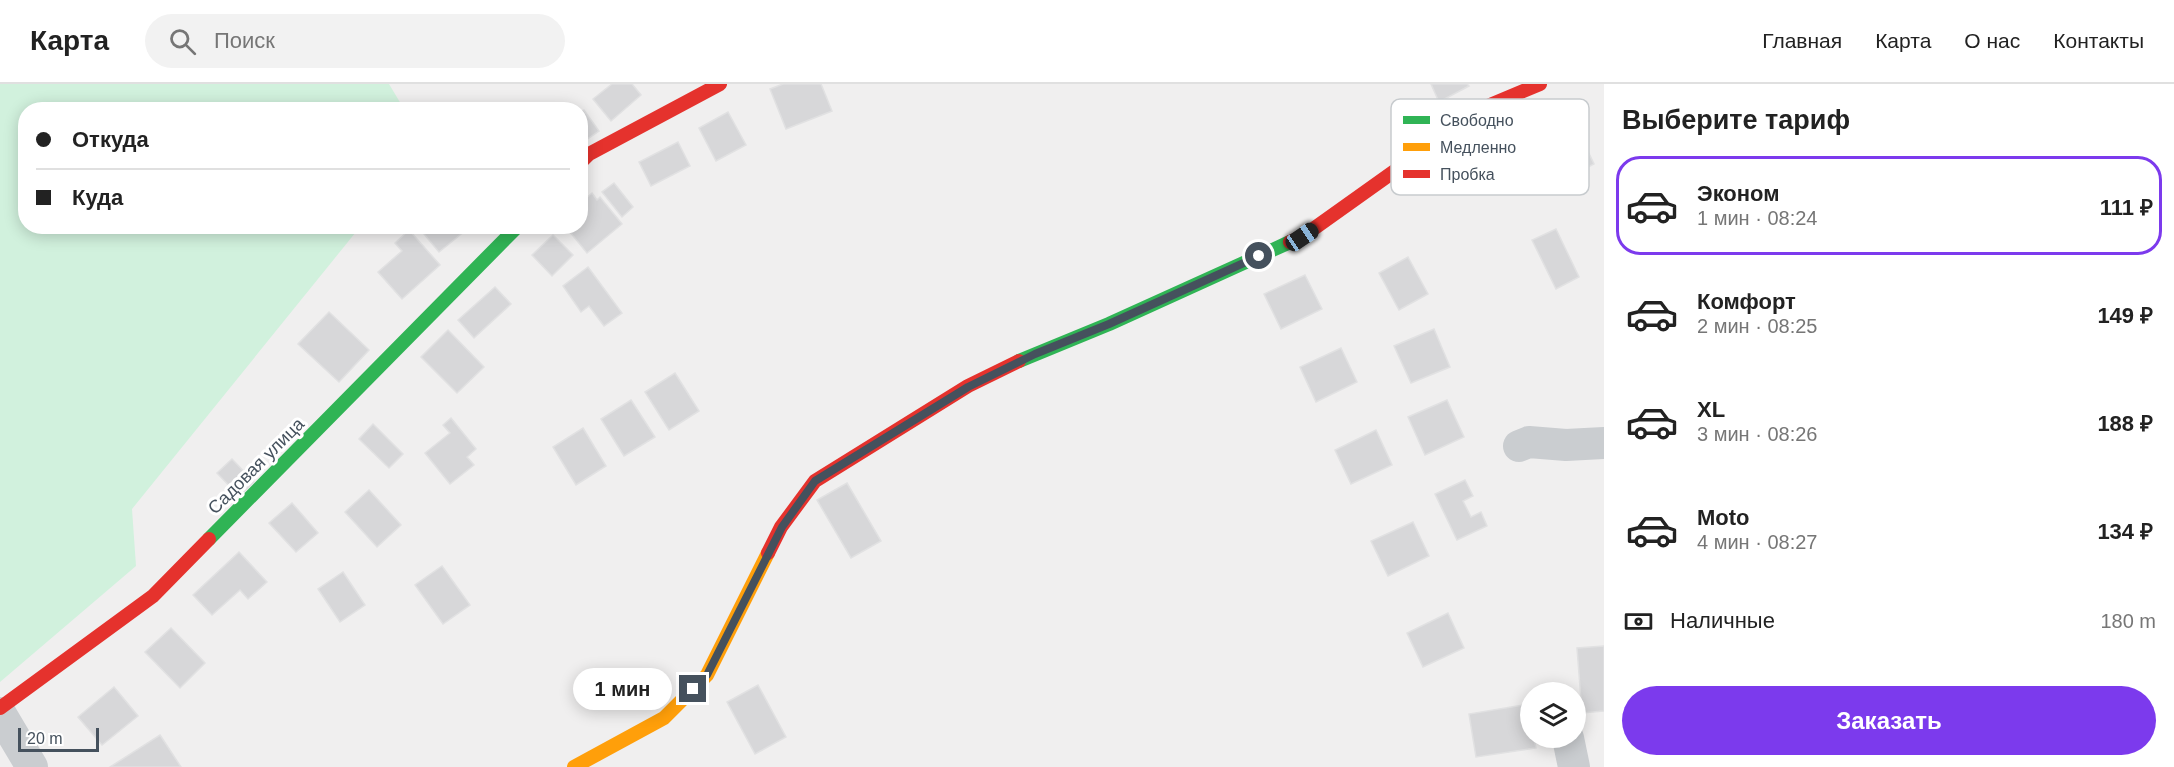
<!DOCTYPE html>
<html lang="ru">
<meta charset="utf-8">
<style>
:root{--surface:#fff;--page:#f2f2f2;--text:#222;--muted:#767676;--line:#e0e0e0;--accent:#7c3aed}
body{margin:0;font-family:Helvetica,sans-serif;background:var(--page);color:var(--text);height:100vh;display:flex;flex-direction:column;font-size:22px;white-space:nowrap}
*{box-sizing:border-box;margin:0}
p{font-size:20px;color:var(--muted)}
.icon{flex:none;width:33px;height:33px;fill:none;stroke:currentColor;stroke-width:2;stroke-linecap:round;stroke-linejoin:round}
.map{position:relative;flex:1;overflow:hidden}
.details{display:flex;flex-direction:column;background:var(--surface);width:570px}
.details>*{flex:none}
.top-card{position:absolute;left:18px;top:18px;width:570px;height:132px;border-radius:24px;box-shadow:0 3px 15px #0003;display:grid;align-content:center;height:132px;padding:0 18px;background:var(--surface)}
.controls{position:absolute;left:1520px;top:598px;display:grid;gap:12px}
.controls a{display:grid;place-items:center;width:66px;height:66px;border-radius:50%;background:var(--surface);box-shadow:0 3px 15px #0003;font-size:30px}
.scale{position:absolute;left:18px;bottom:15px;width:81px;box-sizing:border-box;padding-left:6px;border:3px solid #45515d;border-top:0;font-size:16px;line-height:21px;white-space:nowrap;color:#45515d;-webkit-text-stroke:4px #fff;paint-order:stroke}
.end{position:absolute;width:27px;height:27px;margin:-14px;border:8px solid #45515d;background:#fff;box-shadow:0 0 0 3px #fff}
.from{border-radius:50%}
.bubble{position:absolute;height:42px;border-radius:21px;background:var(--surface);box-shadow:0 3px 15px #0003;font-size:20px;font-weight:600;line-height:42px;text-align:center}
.car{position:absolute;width:18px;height:36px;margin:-18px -9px;border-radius:8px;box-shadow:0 0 4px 2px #0007;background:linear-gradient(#222 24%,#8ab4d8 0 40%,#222 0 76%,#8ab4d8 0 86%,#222 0)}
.top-card b{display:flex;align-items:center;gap:21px;height:57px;font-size:22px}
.top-card b+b{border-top:2px solid var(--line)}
.top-card i{width:15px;height:15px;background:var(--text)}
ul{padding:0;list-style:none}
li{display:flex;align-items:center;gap:18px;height:99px;margin:0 12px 9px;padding:0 6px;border:3px solid transparent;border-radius:24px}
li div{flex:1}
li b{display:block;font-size:22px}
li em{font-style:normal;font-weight:600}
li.selected{border-color:var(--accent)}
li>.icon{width:54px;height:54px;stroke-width:1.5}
h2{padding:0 18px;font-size:27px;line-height:72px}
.pay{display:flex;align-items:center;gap:15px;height:66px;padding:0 18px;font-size:22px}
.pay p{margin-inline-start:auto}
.action{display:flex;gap:12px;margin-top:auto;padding:12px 18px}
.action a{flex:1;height:69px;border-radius:36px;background:var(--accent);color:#fff;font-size:24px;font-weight:600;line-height:69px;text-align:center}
header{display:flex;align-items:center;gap:36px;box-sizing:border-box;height:84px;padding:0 30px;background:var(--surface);border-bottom:2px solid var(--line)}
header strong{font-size:28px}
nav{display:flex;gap:33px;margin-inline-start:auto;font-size:21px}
.search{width:420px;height:54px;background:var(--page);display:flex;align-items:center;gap:15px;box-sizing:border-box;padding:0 21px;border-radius:33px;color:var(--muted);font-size:22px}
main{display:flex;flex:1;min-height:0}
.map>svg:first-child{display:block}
.green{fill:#d1f1dd}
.building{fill:#d7d7d9;stroke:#e1e1e2;stroke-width:1.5}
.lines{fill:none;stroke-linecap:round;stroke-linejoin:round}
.street{stroke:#cacdd0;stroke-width:32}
.fast{stroke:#30b455;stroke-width:14}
.slow{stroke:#ff9f0a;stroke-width:14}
.jam{stroke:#e5322d;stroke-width:14}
.route{stroke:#45515d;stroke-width:8}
.labels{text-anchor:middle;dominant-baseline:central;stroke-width:6;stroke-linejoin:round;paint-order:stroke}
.street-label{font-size:18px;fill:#45515d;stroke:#fff}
.key{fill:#fff;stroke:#c7cbce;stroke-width:1.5}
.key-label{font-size:16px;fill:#45515d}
</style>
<header>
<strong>Карта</strong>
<div class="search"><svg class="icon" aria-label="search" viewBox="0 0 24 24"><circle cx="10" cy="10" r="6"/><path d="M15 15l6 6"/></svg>Поиск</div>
<nav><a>Главная</a><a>Карта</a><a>О нас</a><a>Контакты</a></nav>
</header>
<main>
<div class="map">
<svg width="1604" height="683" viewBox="0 0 1604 683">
<rect width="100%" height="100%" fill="#f0efef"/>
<!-- green -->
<path class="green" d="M0 0H389L404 25 26 26V142L360 143 132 425 136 482 0 598Z"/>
<!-- building -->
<g class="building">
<path d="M612 0H632L641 11 611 37 593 15Z"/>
<path d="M783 0H821L832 27 786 45 770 5Z"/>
<path d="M1431 0H1467L1469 2 1439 18Z"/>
<path d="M584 26 599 47 580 60V28Z"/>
<path d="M728 28 746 61 716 77 699 44Z"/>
<path d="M1572 34 1594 80 1567 94 1544 48Z"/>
<path d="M678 58 690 82 651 102 639 78Z"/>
<path d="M614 99 633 123 622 133 602 108Z"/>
<path d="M592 109 597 116 600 113 622 140 587 169 565 142H580V128L587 123 582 118Z"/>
<path d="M432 142H471L439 168 424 150Z"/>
<path d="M1556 145 1579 193 1556 205 1532 156Z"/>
<path d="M409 146 440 181 402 215 378 188 402 167 395 159Z"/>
<path d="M553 151 573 171 552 192 532 171Z"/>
<path d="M1408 173 1428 210 1399 226 1379 189Z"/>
<path d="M588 183 622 229 604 242 589 222 581 228 563 202Z"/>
<path d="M1305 191 1322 225 1281 245 1264 210Z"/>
<path d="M495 203 511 220 474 254 458 236Z"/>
<path d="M329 228 369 266 339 298 298 260Z"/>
<path d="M1434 245 1450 283 1411 299 1394 262Z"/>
<path d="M448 246 484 283 457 309 421 273Z"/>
<path d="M1341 264 1357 298 1316 318 1300 283Z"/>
<path d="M675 289 699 327 669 346 645 308Z"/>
<path d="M631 316 655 353 624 372 601 335Z"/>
<path d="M1447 316 1464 353 1425 371 1408 333Z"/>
<path d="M451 334 476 365 467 373 474 381 450 400 425 369 450 349 443 341Z"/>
<path d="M373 340 403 370 389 384 359 355Z"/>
<path d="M583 344 606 382 576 401 553 363Z"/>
<path d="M1376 346 1392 381 1351 400 1335 366Z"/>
<path d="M232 375 254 398 239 412 217 389Z"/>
<path d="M1465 396 1473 412 1463 417 1471 433 1481 428 1487 442 1457 456 1435 410Z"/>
<path d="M847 399 881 457 851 474 817 416Z"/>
<path d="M369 406 401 441 377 463 345 428Z"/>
<path d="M292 419 318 449 296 468 269 439Z"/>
<path d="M1413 438 1429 472 1388 492 1371 457Z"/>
<path d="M239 468 267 498 248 515 240 506 212 531 193 511Z"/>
<path d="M442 482 470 521 443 540 415 501Z"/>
<path d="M343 488 365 521 340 538 318 505Z"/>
<path d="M1448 529 1464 564 1423 583 1407 549Z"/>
<path d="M171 544 205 579 180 604 145 568Z"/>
<path d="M1604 562V627L1582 629 1577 564Z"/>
<path d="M758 601 786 653 755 670 727 618Z"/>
<path d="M114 603 138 632 102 661 78 633Z"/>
<path d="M1529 620 1530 654H1534L1536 664 1476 673 1469 630Z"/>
<path d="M160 651 181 683H110Z"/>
</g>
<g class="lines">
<!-- street -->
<g class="street">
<path d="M1519 362 1529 358 1566 361 1604 359"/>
<path d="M0 629 32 683"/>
<path d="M1568 654 1574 683"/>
</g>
<!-- fast -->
<g class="fast">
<path d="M1019 277 1109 240 1290 158"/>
<path d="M209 455 518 142"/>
</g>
<!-- slow -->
<path class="slow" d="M574 683 664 634 707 591 768 469"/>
<!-- jam -->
<g class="jam">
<path d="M580 79 589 70 720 0"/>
<path d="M1290 158 1302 153 1483 24 1540 0"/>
<path d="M768 469 781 443 815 397 968 302 1019 277"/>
<path d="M0 624 153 512 209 455"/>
</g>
</g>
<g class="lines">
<!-- route -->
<path class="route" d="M693 605 707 591 782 443 815 397 968 303 1035 270 1109 240 1259 172"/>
</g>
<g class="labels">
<!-- street labels -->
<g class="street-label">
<text transform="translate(256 382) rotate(-45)">Садовая улица</text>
</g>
</g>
<!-- legend -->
<rect x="1391" y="15" width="198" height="96" rx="9" class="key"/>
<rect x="1403" y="32" width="27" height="8" fill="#30b455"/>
<rect x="1403" y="59" width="27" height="8" fill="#ff9f0a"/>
<rect x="1403" y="86" width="27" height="8" fill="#e5322d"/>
<g class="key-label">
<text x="1440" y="42">Свободно</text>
<text x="1440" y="69">Медленно</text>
<text x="1440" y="96">Пробка</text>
</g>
</svg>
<div class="controls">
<a><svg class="icon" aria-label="layers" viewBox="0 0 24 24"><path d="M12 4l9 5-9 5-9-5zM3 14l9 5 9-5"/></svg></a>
</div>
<div class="scale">20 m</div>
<i class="end from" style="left:1259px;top:172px"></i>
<i class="end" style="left:693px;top:605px"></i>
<div class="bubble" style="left:573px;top:584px;width:99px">1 мин</div>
<i class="car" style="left:1302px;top:153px;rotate:56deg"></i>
<div class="top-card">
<b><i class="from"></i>Откуда</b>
<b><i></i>Куда</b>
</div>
</div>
<section class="details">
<h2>Выберите тариф</h2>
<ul>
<li class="selected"><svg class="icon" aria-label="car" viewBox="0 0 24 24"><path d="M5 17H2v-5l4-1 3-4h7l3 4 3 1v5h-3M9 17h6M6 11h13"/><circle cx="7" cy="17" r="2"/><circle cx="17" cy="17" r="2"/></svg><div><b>Эконом</b><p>1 мин · 08:24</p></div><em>111 ₽</em></li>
<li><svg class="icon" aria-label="car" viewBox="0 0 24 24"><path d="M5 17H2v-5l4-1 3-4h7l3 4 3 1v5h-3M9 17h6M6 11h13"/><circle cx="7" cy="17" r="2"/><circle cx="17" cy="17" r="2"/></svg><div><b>Комфорт</b><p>2 мин · 08:25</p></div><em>149 ₽</em></li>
<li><svg class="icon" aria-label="car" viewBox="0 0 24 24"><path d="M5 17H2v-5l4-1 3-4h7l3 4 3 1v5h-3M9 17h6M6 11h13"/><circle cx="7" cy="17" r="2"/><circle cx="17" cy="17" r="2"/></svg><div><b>XL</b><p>3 мин · 08:26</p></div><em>188 ₽</em></li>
<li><svg class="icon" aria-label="car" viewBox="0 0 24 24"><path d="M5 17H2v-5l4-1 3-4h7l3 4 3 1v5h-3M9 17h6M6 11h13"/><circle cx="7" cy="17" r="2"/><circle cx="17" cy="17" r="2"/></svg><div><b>Moto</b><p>4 мин · 08:27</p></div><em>134 ₽</em></li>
</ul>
<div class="pay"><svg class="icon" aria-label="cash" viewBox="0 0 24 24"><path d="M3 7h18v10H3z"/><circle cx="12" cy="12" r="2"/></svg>Наличные<p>180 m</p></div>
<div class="action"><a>Заказать</a></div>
</section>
</main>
